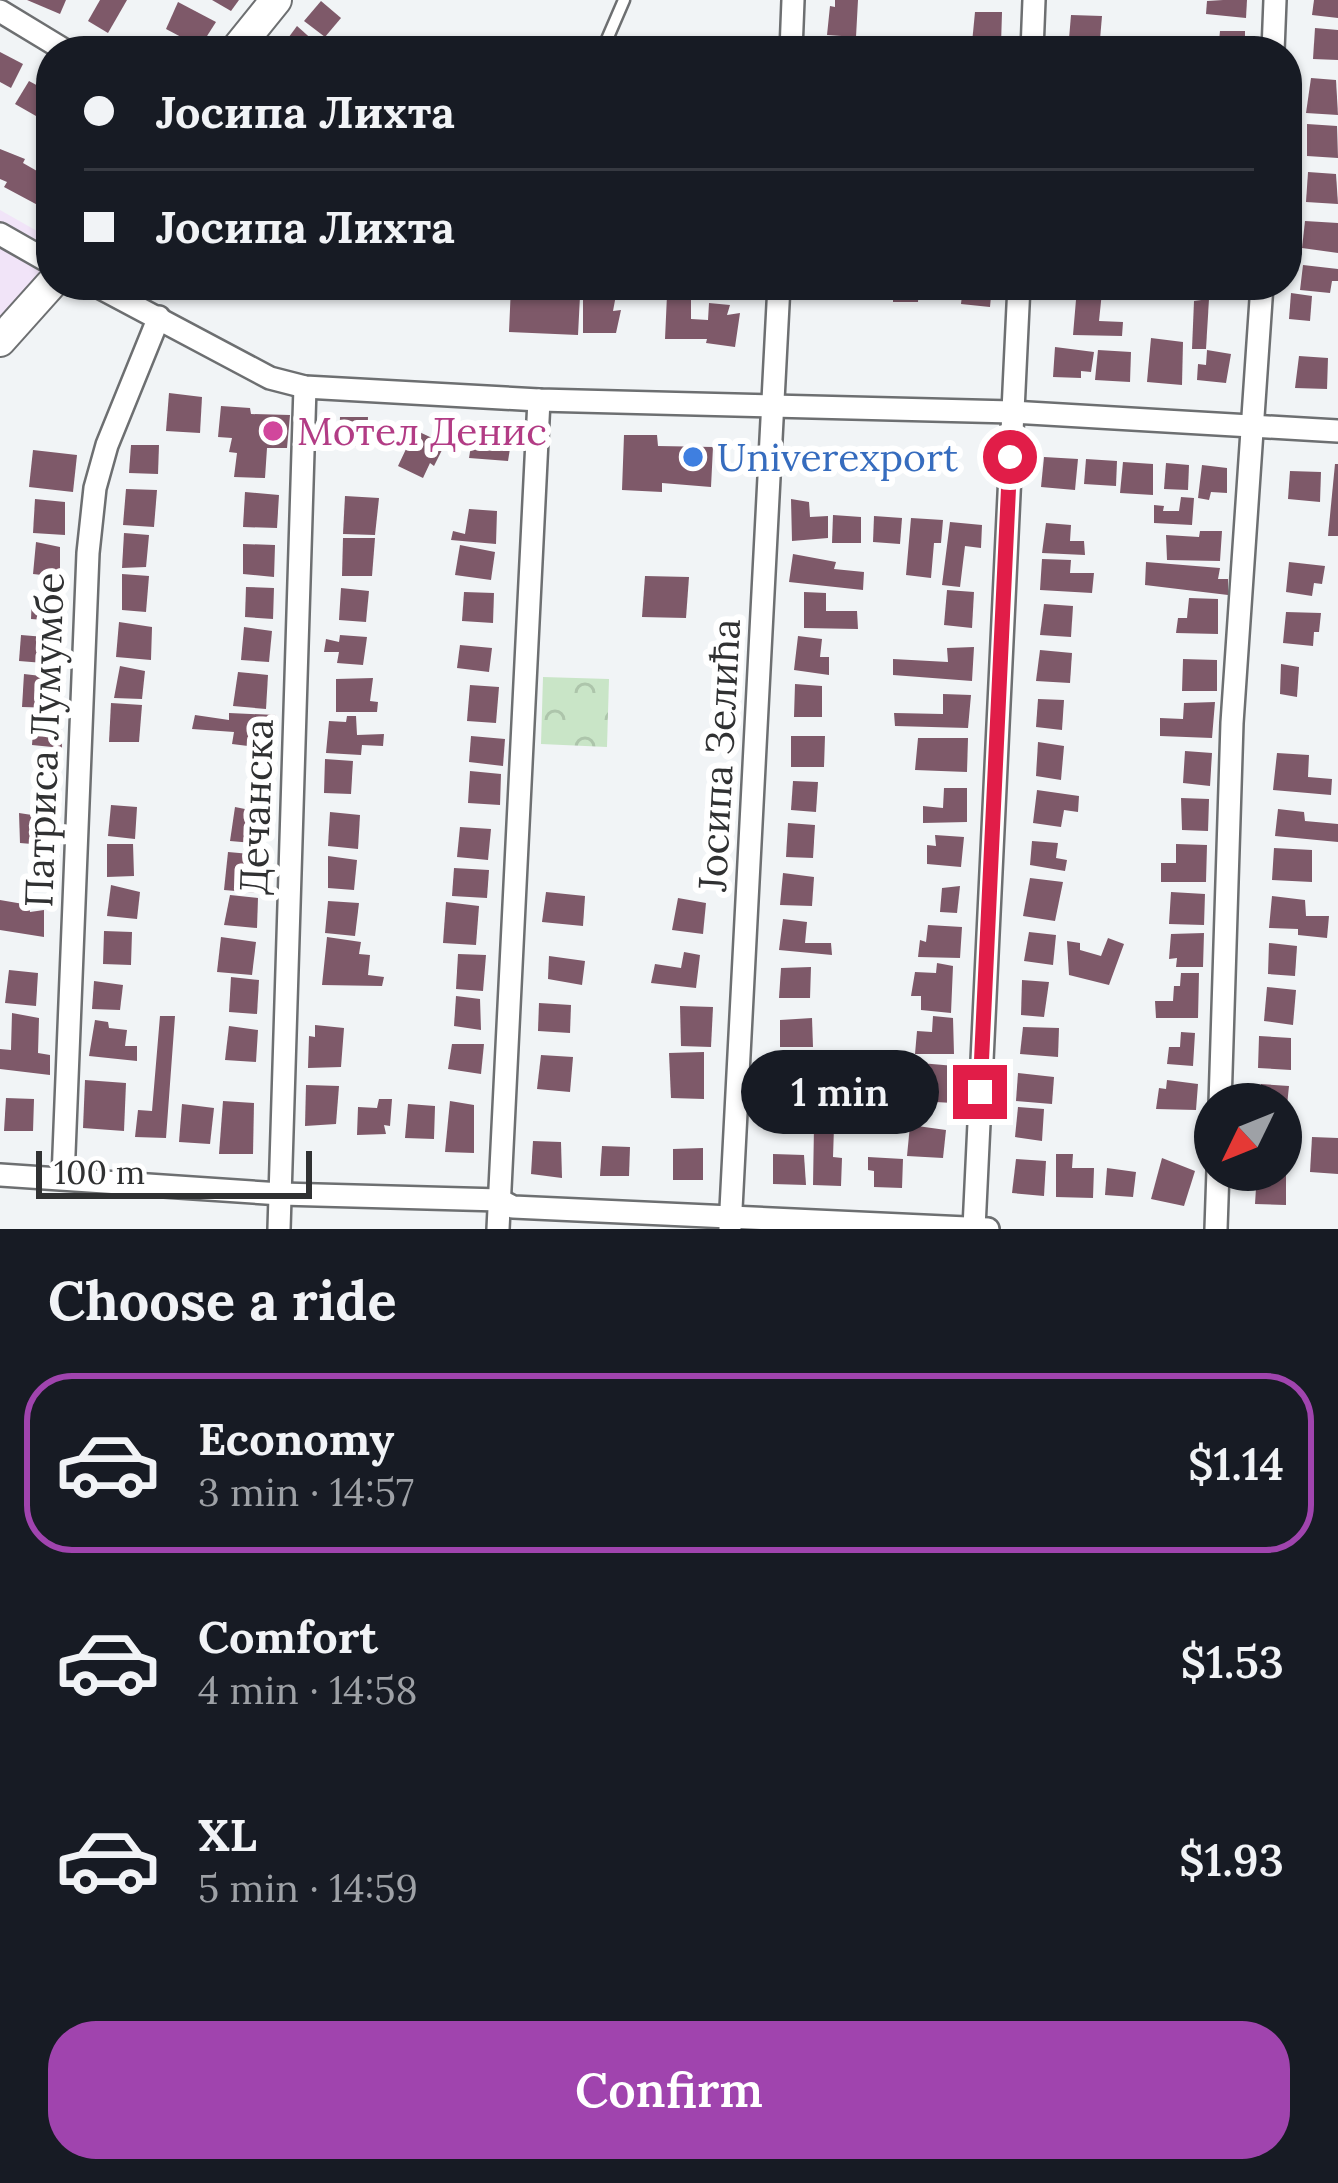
<!DOCTYPE html>
<meta charset="utf-8">
<style>
:root{--surface:#171b24;--page:#242831;--text:#f1f3f6;--muted:#9ea1a6;--line:#363941;--accent:#a044ae}
body{margin:0;font-family:Lora,serif;background:var(--page);color:var(--text);height:100vh;display:flex;flex-direction:column;font-size:45px;white-space:nowrap}
*{box-sizing:border-box;margin:0}
p{font-size:39px;color:var(--muted)}
.icon{flex:none;width:66px;height:66px;fill:none;stroke:currentColor;stroke-width:2;stroke-linecap:round;stroke-linejoin:round}
.map{position:relative;height:1229px;overflow:hidden}
.details{display:flex;flex-direction:column;background:var(--surface);flex:1}
.details>*{flex:none}
.guide{position:absolute;left:36px;top:36px;width:1266px;height:264px;border-radius:48px;box-shadow:0 3px 9px #0004;display:grid;align-content:center;height:264px;padding:0 48px;background:var(--surface)}
.needle{width:78px;rotate:227deg}
.controls{position:absolute;left:1194px;top:1083px;display:grid;gap:24px}
.controls a{display:grid;place-items:center;width:108px;height:108px;border-radius:50%;background:var(--surface);box-shadow:0 3px 9px #0004;font-size:60px}
.scale{position:absolute;left:36px;bottom:30px;width:276px;box-sizing:border-box;padding-left:12px;border:6px solid #303132;border-top:0;font-size:33px;line-height:42px;white-space:nowrap;color:#303132;-webkit-text-stroke:9px #fff;paint-order:stroke}
.end{position:absolute;width:54px;height:54px;margin:-27px;border:15px solid #e11d48;background:#fff;box-shadow:0 0 0 6px #fff}
.from{border-radius:50%}
.bubble{position:absolute;height:84px;border-radius:42px;background:var(--surface);box-shadow:0 3px 9px #0004;font-size:39px;font-weight:600;line-height:84px;text-align:center}
.guide b{display:flex;align-items:center;gap:42px;height:114px;font-size:45px}
.guide b+b{border-top:3px solid var(--line)}
.guide i{width:30px;height:30px;background:var(--text)}
ul{padding:0;list-style:none}
li{display:flex;align-items:center;gap:36px;height:180px;margin:0 24px 18px;padding:0 24px;border:6px solid transparent;border-radius:48px}
li div{flex:1}
li b{display:block;font-size:45px}
li em{font-style:normal;font-weight:600}
li.active{border-color:var(--accent)}
li>.icon{width:108px;height:108px;stroke-width:1.5}
h2{padding:0 48px;font-size:54px;line-height:144px}
.primary-button{display:flex;gap:24px;margin-top:auto;padding:24px 48px}
.primary-button a{flex:1;height:138px;border-radius:48px;background:var(--accent);color:#fff;font-size:48px;font-weight:600;line-height:138px;text-align:center}
.map>svg:first-child{display:block}
.commercial{fill:#f1e4f8}
.park{fill:url(#park-crowns)}
.building{fill:#7e5969}
.lines{fill:none;stroke-linecap:round;stroke-linejoin:round}
.lane-casing{stroke:#6d6f71;stroke-width:15}
.street-casing{stroke:#6d6f71;stroke-width:26}
.secondary-casing{stroke:#6d6f71;stroke-width:34}
.lane{stroke:#fff;stroke-width:10}
.street{stroke:#fff;stroke-width:21}
.secondary{stroke:#fff;stroke-width:30}
.route{stroke:#e11d48;stroke-width:15}
.hotel-dot{fill:#d1479c;stroke:#fff;stroke-width:4.5}
.shop-dot{fill:#3f7fe0;stroke:#fff;stroke-width:4.5}
.labels{text-anchor:middle;dominant-baseline:central;stroke-width:12;stroke-linejoin:round;paint-order:stroke}
.hotel-label{font-size:39px;fill:#b23c85;stroke:#fff;text-anchor:start}
.shop-label{font-size:39px;fill:#366cbe;stroke:#fff;text-anchor:start}
.street-label{font-size:39px;fill:#303132;stroke:#fff}
</style>
<div class="map">
<svg width="1338" height="1229" viewBox="0 0 1338 1229">
<defs>
<pattern id="park-crowns" width="20" height="18" patternUnits="userSpaceOnUse" patternTransform="scale(3)"><rect width="20" height="18" fill="#c9e5c7"/><path d="M2 6a3 3 0 1 1 6 0M12 15a3 3 0 1 1 6 0" fill="none" stroke="#adc5ab"/></pattern>
</defs>
<rect width="100%" height="100%" fill="#f1f4f6"/>
<!-- commercial -->
<path class="commercial" d="M0 210 51 239V273L0 340Z"/>
<!-- park -->
<path class="park" d="M543 677 609 679 607 747 541 744Z"/>
<!-- building -->
<g class="building">
<path d="M27 0H66L60 14Z"/>
<path d="M100 0H127L108 33 88 21Z"/>
<path d="M212 0H239L231 11Z"/>
<path d="M835 0H858L856 37 827 35 830 6 835 7Z"/>
<path d="M1223 0H1247L1246 18 1206 14 1207 1Z"/>
<path d="M1314 0H1338V18L1312 15Z"/>
<path d="M321 1 341 18 325 37 304 21Z"/>
<path d="M178 2 216 22 200 47 166 29Z"/>
<path d="M975 12H1002L1001 44 972 43Z"/>
<path d="M1071 15 1102 16 1099 51H1068Z"/>
<path d="M297 26 325 51H289L283 45Z"/>
<path d="M1315 28 1338 30V60L1313 59Z"/>
<path d="M1220 31H1245V51H1218Z"/>
<path d="M158 39 175 51H149Z"/>
<path d="M0 52 23 64 11 88 0 82Z"/>
<path d="M1311 78 1336 80 1338 115 1306 113Z"/>
<path d="M29 81 51 93V103L43 120 15 104Z"/>
<path d="M1307 124 1337 126 1338 158 1307 156Z"/>
<path d="M0 149 25 159 23 163 51 179V202L47 210 4 187 7 182 0 179Z"/>
<path d="M1308 172 1336 174 1338 204 1306 202Z"/>
<path d="M1305 221 1338 223V253L1302 248Z"/>
<path d="M1303 265 1338 269V281H1332L1330 293 1300 290Z"/>
<path d="M543 285H558L557 295 580 296 578 335 509 332 511 286Z"/>
<path d="M811 285H843L842 297H810Z"/>
<path d="M851 285H877V299L850 298Z"/>
<path d="M893 285H919L918 302H893Z"/>
<path d="M922 285H954L953 300 921 298Z"/>
<path d="M963 285H992L990 307 961 304Z"/>
<path d="M1205 285H1234V292L1205 288Z"/>
<path d="M1077 288 1102 292 1099 321 1123 322 1122 336 1073 335Z"/>
<path d="M1291 293 1312 296 1310 321 1289 319Z"/>
<path d="M583 295H616L613 311 621 310 616 333H583Z"/>
<path d="M667 295 691 296V319L708 320 709 303 730 305 727 315 740 313 735 347 706 343 707 339H665Z"/>
<path d="M1209 299 1206 349H1192L1194 301Z"/>
<path d="M1151 338 1183 342 1182 385 1147 382Z"/>
<path d="M1055 347 1094 352 1091 372 1081 371V378L1053 377Z"/>
<path d="M1098 350 1131 352 1130 382 1095 380Z"/>
<path d="M1207 350 1231 354 1226 383 1197 380 1198 364 1206 365Z"/>
<path d="M1299 356 1328 358 1327 389 1295 388Z"/>
<path d="M169 393 202 397 200 433 166 431Z"/>
<path d="M221 406 250 408 251 414 290 415 287 448H267L265 478 234 477 237 453 229 452 232 438 218 437Z"/>
<path d="M340 417H368L367 447 339 446Z"/>
<path d="M474 426 513 430 508 461 469 458Z"/>
<path d="M415 430 445 444 434 466 430 463 423 478 398 466Z"/>
<path d="M624 435H657L658 446 713 447 711 487 662 483V492L622 490Z"/>
<path d="M131 445H159L158 474 129 473Z"/>
<path d="M33 450 77 455 73 492 29 487Z"/>
<path d="M1044 457 1078 459 1075 490 1041 487Z"/>
<path d="M1086 459 1117 461 1116 486 1084 484Z"/>
<path d="M1123 462 1153 464V495L1120 493Z"/>
<path d="M1166 463 1189 465 1188 490 1164 489Z"/>
<path d="M1335 464H1338V536H1328Z"/>
<path d="M1202 465 1227 468V493L1211 492 1209 500 1198 498Z"/>
<path d="M1290 471 1321 472 1320 502 1288 499Z"/>
<path d="M126 489 157 490 154 527 123 525Z"/>
<path d="M245 492 279 495 277 528 243 527Z"/>
<path d="M345 496 379 498 375 535 343 534Z"/>
<path d="M1181 497 1194 498 1192 525 1154 523V505L1164 506 1163 511H1179Z"/>
<path d="M35 499 65 502V535L33 533Z"/>
<path d="M791 499 809 502 810 517 828 516V538L792 541Z"/>
<path d="M469 509 497 511 496 544 451 540 453 531 465 534Z"/>
<path d="M833 515 861 517V543H832Z"/>
<path d="M874 516 902 518 900 544 873 542Z"/>
<path d="M911 518 943 520 941 543H934L931 578 906 575Z"/>
<path d="M950 522 982 525 981 548 965 546 960 587 942 585Z"/>
<path d="M1046 523 1071 525 1070 541H1084L1085 555 1042 553Z"/>
<path d="M1200 531H1222L1220 561 1167 560 1166 535 1199 537Z"/>
<path d="M124 533 149 535 146 567 122 568Z"/>
<path d="M343 538H375L372 576H342Z"/>
<path d="M36 542 60 547V577L33 574Z"/>
<path d="M243 544 275 545 274 577 243 574Z"/>
<path d="M460 545 495 552 491 580 455 575Z"/>
<path d="M793 554 836 562 834 569 864 572 863 590 789 582Z"/>
<path d="M1042 559 1071 560 1070 573H1094L1092 593 1040 590Z"/>
<path d="M1146 562 1220 568 1218 579H1228V595L1145 585Z"/>
<path d="M1289 562 1325 566 1322 584 1314 583 1312 596 1286 592Z"/>
<path d="M122 574 149 576 146 612 122 610Z"/>
<path d="M645 576 689 577 686 618 642 617Z"/>
<path d="M246 587 274 588 273 619 245 617Z"/>
<path d="M341 588 369 591 366 622 339 620Z"/>
<path d="M947 590 974 592 972 628 944 625Z"/>
<path d="M464 592 494 593 493 623 462 621Z"/>
<path d="M804 592 826 593V611H857L858 629 804 628Z"/>
<path d="M32 595 60 599 59 621 31 619Z"/>
<path d="M1189 598 1218 599V634L1176 633 1178 618H1187Z"/>
<path d="M1044 604 1073 606 1071 637 1040 635Z"/>
<path d="M1286 612 1321 613 1319 632H1314L1313 646 1283 643Z"/>
<path d="M119 622 152 627 151 660 116 657Z"/>
<path d="M244 627 272 631 269 662 241 660Z"/>
<path d="M21 635 57 638 56 664 19 661Z"/>
<path d="M340 635 367 637 363 665 337 663 339 652H324L326 639 339 642Z"/>
<path d="M798 636 822 639 820 657H829V675L794 670Z"/>
<path d="M460 645 492 648 489 672 457 668Z"/>
<path d="M974 647 972 681 893 675V659L948 662 947 648Z"/>
<path d="M1040 650 1072 653 1070 683 1036 681Z"/>
<path d="M1183 659 1217 660V691H1182Z"/>
<path d="M1281 664 1299 667 1297 697 1280 694Z"/>
<path d="M120 666 145 671 142 699 114 698Z"/>
<path d="M238 672 268 675 266 709 233 706Z"/>
<path d="M24 674 58 678V708L22 707Z"/>
<path d="M373 678 370 701 378 702 377 712H336V679Z"/>
<path d="M795 684 822 686V717H794Z"/>
<path d="M470 685 499 687 496 723 467 721Z"/>
<path d="M943 694 971 695 968 728 895 726 894 713 943 714Z"/>
<path d="M1038 699 1064 700 1062 730 1036 727Z"/>
<path d="M1215 702 1212 738 1160 736V718L1183 719 1184 703Z"/>
<path d="M111 703 142 705 139 742H109Z"/>
<path d="M229 713 276 715 273 749 232 744 234 732 192 729 195 715 229 720Z"/>
<path d="M347 716H356L357 735 384 734 383 746 362 745 361 755 326 753 329 721 346 722Z"/>
<path d="M34 718 61 720 62 748 32 745Z"/>
<path d="M471 736 505 739 503 766 469 762Z"/>
<path d="M791 736H825L824 767H791Z"/>
<path d="M918 738H968L967 772 915 770Z"/>
<path d="M1038 742 1064 746 1061 780 1036 776Z"/>
<path d="M1185 751 1212 753 1210 786 1183 783Z"/>
<path d="M1277 753 1309 755 1308 777 1332 779 1331 795 1273 790Z"/>
<path d="M325 759 353 761 351 794 324 793Z"/>
<path d="M470 771 501 774 500 805 468 803Z"/>
<path d="M793 781 818 782 816 812 791 810Z"/>
<path d="M944 788H967V822L923 823V806L943 808Z"/>
<path d="M1037 790 1079 796 1078 812 1064 810 1061 827 1033 823Z"/>
<path d="M1181 798 1209 799 1208 831 1182 830Z"/>
<path d="M111 805 137 807 135 839 108 836Z"/>
<path d="M235 807 265 813 263 844 230 841Z"/>
<path d="M1278 809 1304 812 1305 821 1338 824V842L1275 836Z"/>
<path d="M330 812 360 815 358 849 328 846Z"/>
<path d="M19 813 45 817 44 845 20 843Z"/>
<path d="M788 823 815 825 813 858 786 857Z"/>
<path d="M460 827 491 829 488 860 457 857Z"/>
<path d="M935 835 964 837 961 867 927 864V845L936 846Z"/>
<path d="M1032 841 1058 843 1056 858 1067 860 1065 871 1030 865Z"/>
<path d="M107 844H133L134 876 107 877Z"/>
<path d="M1176 844 1207 845 1206 882H1161V863H1176Z"/>
<path d="M1274 848 1312 850V882L1272 880Z"/>
<path d="M228 852 262 855 258 893 224 890Z"/>
<path d="M328 856 357 860 354 890 328 888Z"/>
<path d="M454 868 489 870 487 898 452 896Z"/>
<path d="M783 873 814 877 812 906 780 905Z"/>
<path d="M1030 878 1063 882 1055 921 1023 916Z"/>
<path d="M111 885 140 892 137 919 107 916Z"/>
<path d="M960 886 957 913 940 912 942 888Z"/>
<path d="M546 892 585 896 583 926 542 922Z"/>
<path d="M1171 892 1205 894 1204 925 1169 924Z"/>
<path d="M230 895 258 898 257 928 224 925Z"/>
<path d="M1272 896 1305 900 1306 916H1329L1327 938 1298 935V929L1269 928Z"/>
<path d="M678 898 706 903 703 934 672 930Z"/>
<path d="M0 900 29 905 30 912 44 910V937L0 930Z"/>
<path d="M328 901 359 903 355 936 325 933Z"/>
<path d="M446 902 479 906 476 945 443 943Z"/>
<path d="M783 919 807 922 805 943H831L832 955 779 950Z"/>
<path d="M928 925 962 927 960 958 918 957 920 940 926 942Z"/>
<path d="M104 931 132 932 131 965 103 964Z"/>
<path d="M1029 932 1056 935 1053 965 1024 961Z"/>
<path d="M1204 933 1203 967H1176L1177 958 1169 959 1171 934Z"/>
<path d="M221 937 256 942 252 975 217 972Z"/>
<path d="M327 937 361 942 359 954 370 955 368 975 384 977 382 986 322 985Z"/>
<path d="M1108 938 1124 944 1109 985 1069 975 1067 941 1080 943V950L1101 956Z"/>
<path d="M1269 943 1297 946 1295 976 1268 974Z"/>
<path d="M684 952 700 955 696 988 651 983 655 964 681 968Z"/>
<path d="M458 954 486 955 483 991 456 989Z"/>
<path d="M549 956 585 961 582 985 548 979Z"/>
<path d="M937 963 953 966 951 1013 921 1010V996H911L915 972 936 973Z"/>
<path d="M811 967 810 998H779L781 968Z"/>
<path d="M9 970 38 973 36 1006 5 1003Z"/>
<path d="M1181 973H1199L1198 1018H1156L1155 1001H1173L1174 986H1180Z"/>
<path d="M231 977 259 980 257 1014 229 1012Z"/>
<path d="M1022 980 1049 982 1044 1017 1021 1015Z"/>
<path d="M94 981 123 985 120 1010 92 1009Z"/>
<path d="M1267 987 1296 990 1293 1025 1264 1021Z"/>
<path d="M456 996 480 999 481 1030 454 1026Z"/>
<path d="M539 1003 571 1005 570 1033 538 1031Z"/>
<path d="M680 1006 713 1007 711 1047 681 1046Z"/>
<path d="M12 1013 39 1018 38 1053 50 1055V1075L0 1069V1049L11 1050Z"/>
<path d="M160 1016H175L166 1138 135 1137 138 1110 152 1111Z"/>
<path d="M933 1016 953 1018 954 1054H915L917 1031 932 1032Z"/>
<path d="M812 1018 813 1047H780V1020Z"/>
<path d="M95 1020 108 1022 109 1028 127 1030 125 1046H137V1061L89 1056Z"/>
<path d="M315 1025 344 1028 341 1067 308 1068 309 1036 315 1037Z"/>
<path d="M229 1026 258 1030 256 1062 225 1060Z"/>
<path d="M1023 1027 1059 1028 1058 1057 1020 1054Z"/>
<path d="M1181 1032 1195 1033 1193 1066 1167 1064 1169 1047H1180Z"/>
<path d="M1259 1036 1291 1038V1070L1258 1068Z"/>
<path d="M452 1044H484L481 1074 448 1069Z"/>
<path d="M704 1052V1099L671 1098 669 1053Z"/>
<path d="M541 1055 573 1057 570 1092 537 1089Z"/>
<path d="M771 1059 811 1062 812 1094 769 1092Z"/>
<path d="M920 1063 955 1066 953 1103 918 1101Z"/>
<path d="M1018 1073 1054 1077 1052 1104 1016 1101Z"/>
<path d="M85 1080 126 1083 124 1131 83 1128Z"/>
<path d="M1167 1080 1198 1084 1196 1110 1156 1109 1159 1088 1166 1089Z"/>
<path d="M1261 1084 1289 1086 1286 1115H1281V1104H1260Z"/>
<path d="M306 1085 339 1086 336 1124 305 1126Z"/>
<path d="M6 1098 34 1099 33 1131H4Z"/>
<path d="M379 1099H392L390 1126 384 1125 386 1134 357 1135 358 1107 377 1108Z"/>
<path d="M223 1101 254 1103 253 1154H219Z"/>
<path d="M450 1101 474 1105V1153L445 1152Z"/>
<path d="M182 1104 214 1108 210 1144 179 1142Z"/>
<path d="M408 1104 435 1106 434 1139 405 1138Z"/>
<path d="M1018 1107 1044 1109 1042 1141 1015 1137Z"/>
<path d="M910 1125 946 1130 943 1158 907 1156Z"/>
<path d="M814 1126 834 1127 833 1157 842 1158 841 1186 813 1185Z"/>
<path d="M1312 1137 1338 1138V1174L1310 1172Z"/>
<path d="M533 1141 561 1142 562 1178 531 1174Z"/>
<path d="M602 1146 630 1147 629 1176H600Z"/>
<path d="M703 1148V1180H673V1149Z"/>
<path d="M773 1154 804 1155 806 1185 773 1184Z"/>
<path d="M1056 1154H1073L1072 1168H1094L1093 1198 1056 1197Z"/>
<path d="M868 1157 903 1159 902 1188 874 1187V1171L868 1170Z"/>
<path d="M1162 1158 1195 1171 1184 1206 1151 1199Z"/>
<path d="M1016 1159 1046 1161 1044 1196 1012 1193Z"/>
<path d="M1107 1168 1136 1172 1133 1197 1105 1195Z"/>
<path d="M1257 1172 1286 1174V1205L1255 1204Z"/>
</g>
<g class="lines">
<!-- lane casing -->
<g class="lane-casing">
<path id="lane" d="M602 51 624 0"/>
</g>
<!-- street casing -->
<g class="street-casing">
<g id="street">
<path d="M0 11 66 51"/>
<path d="M791 51 793 0"/>
<path d="M1032 51 1034 0"/>
<path d="M1273 51 1275 0"/>
<path d="M0 234 51 263"/>
<path d="M95 285 270 378 305 387 539 400 1012 412 1338 431"/>
<path d="M1220 1104 1232 723 1262 285"/>
<path d="M0 1175 281 1194 500 1200 513 1207 988 1229"/>
<path d="M63 1178 88 553 95 488 107 445 159 317"/>
<path d="M730 1228 779 285"/>
<path d="M974 1228 1019 285"/>
<path d="M279 1229 305 387"/>
<path d="M498 1229 539 400"/>
<path d="M1216 1229 1218 1170"/>
</g>
</g>
<!-- secondary casing -->
<g class="secondary-casing">
<g id="secondary">
<path d="M235 51 276 0"/>
<path d="M0 341 51 284"/>
</g>
</g>
<!-- lane -->
<use href="#lane" class="lane"/>
<!-- street -->
<use href="#street" class="street"/>
<!-- secondary -->
<use href="#secondary" class="secondary"/>
</g>
<g class="lines">
<!-- route -->
<path class="route" d="M980 1092 1010 457"/>
</g>
<!-- markers -->
<circle class="hotel-dot" cx="273" cy="431" r="12"/>
<circle class="shop-dot" cx="693" cy="457" r="12"/>
<g class="labels">
<!-- hotel labels -->
<g class="hotel-label">
<text x="297" y="431">Мотел Денис</text>
</g>
<!-- shop labels -->
<g class="shop-label">
<text x="717" y="457">Univerexport</text>
</g>
<!-- street labels -->
<g class="street-label">
<text transform="translate(44 740) rotate(-88)">Патриса Лумумбе</text>
<text transform="translate(719 755) rotate(-87)">Јосипа Зелића</text>
<text transform="translate(256 807) rotate(-88)">Дечанска</text>
</g>
</g>
</svg>
<div class="controls">
<a><svg class="needle" viewBox="-14 -14 28 28"><path d="M0-13l5 13h-10z" fill="#e53935"/><path d="M0 13l5-13h-10z" fill="#9ea1a6"/></svg></a>
</div>
<div class="scale">100 m</div>
<i class="end from" style="left:1010px;top:457px"></i>
<i class="end" style="left:980px;top:1092px"></i>
<div class="bubble" style="left:741px;top:1050px;width:198px">1 min</div>
<div class="guide">
<b><i class="from"></i>Јосипа Лихта</b>
<b><i></i>Јосипа Лихта</b>
</div>
</div>
<section class="details">
<h2>Choose a ride</h2>
<ul>
<li class="active"><svg class="icon" aria-label="car" viewBox="0 0 24 24"><path d="M5 17H2v-5l4-1 3-4h7l3 4 3 1v5h-3M9 17h6M6 11h13"/><circle cx="7" cy="17" r="2"/><circle cx="17" cy="17" r="2"/></svg><div><b>Economy</b><p>3 min · 14:57</p></div><em>$1.14</em></li>
<li><svg class="icon" aria-label="car" viewBox="0 0 24 24"><path d="M5 17H2v-5l4-1 3-4h7l3 4 3 1v5h-3M9 17h6M6 11h13"/><circle cx="7" cy="17" r="2"/><circle cx="17" cy="17" r="2"/></svg><div><b>Comfort</b><p>4 min · 14:58</p></div><em>$1.53</em></li>
<li><svg class="icon" aria-label="car" viewBox="0 0 24 24"><path d="M5 17H2v-5l4-1 3-4h7l3 4 3 1v5h-3M9 17h6M6 11h13"/><circle cx="7" cy="17" r="2"/><circle cx="17" cy="17" r="2"/></svg><div><b>XL</b><p>5 min · 14:59</p></div><em>$1.93</em></li>
</ul>
<div class="primary-button"><a>Confirm</a></div>
</section>
